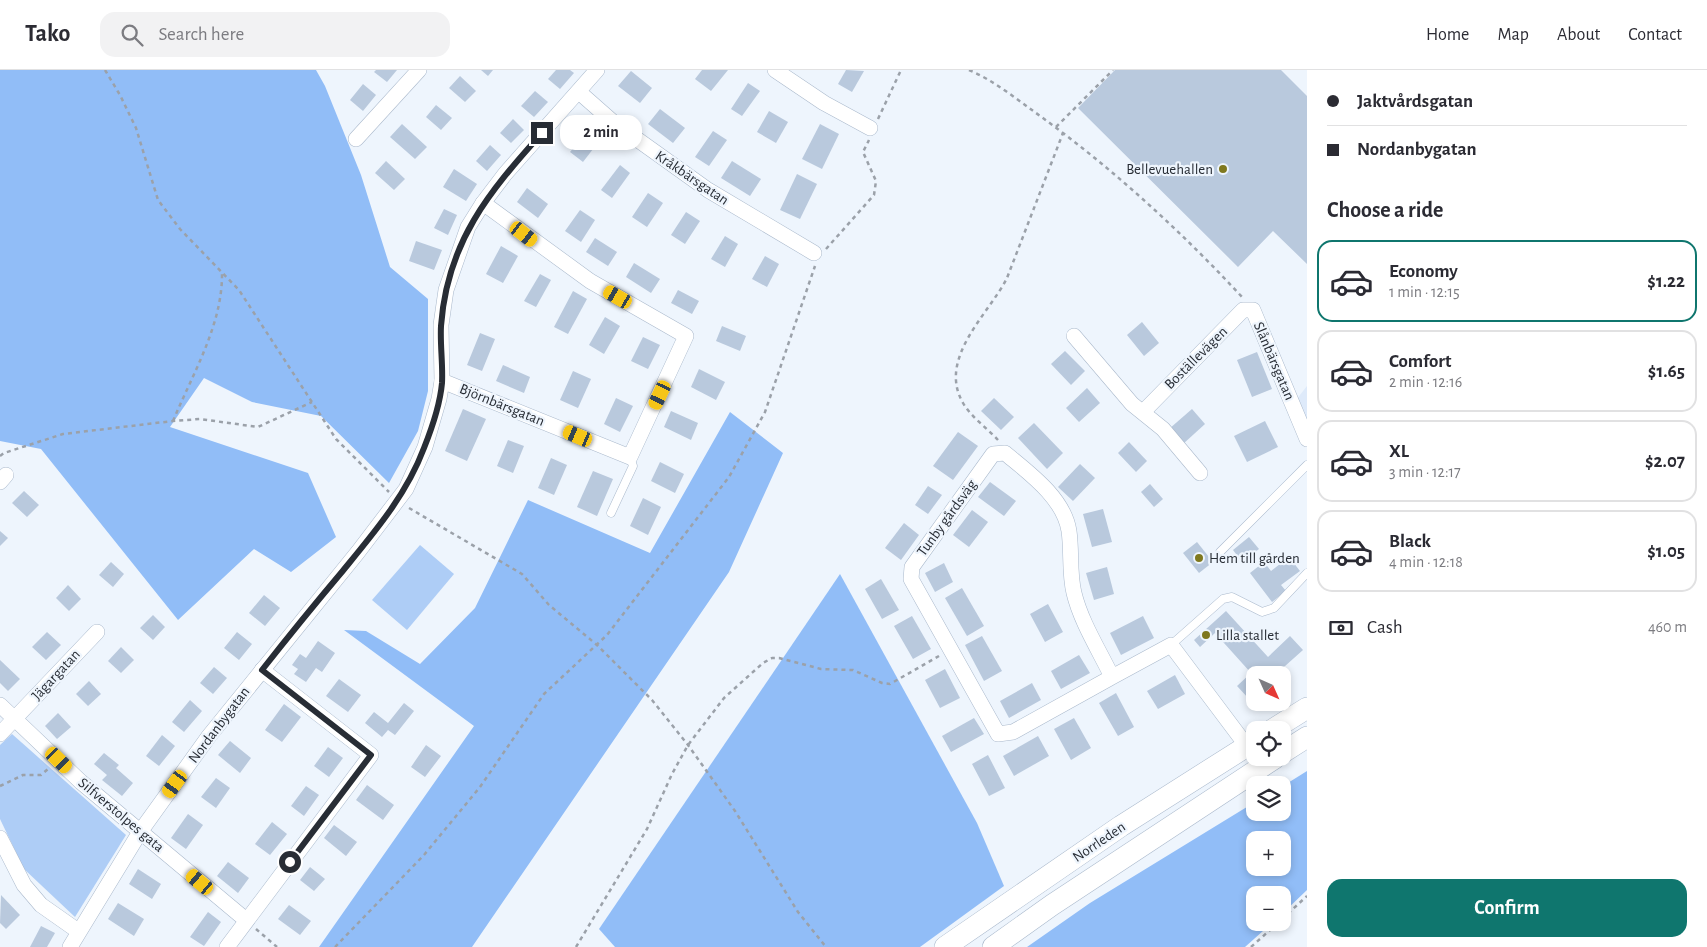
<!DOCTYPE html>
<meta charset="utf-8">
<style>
:root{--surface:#fff;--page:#f2f2f3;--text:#2b2b33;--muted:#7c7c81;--line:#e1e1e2;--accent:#0f766e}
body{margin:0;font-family:"Alegreya Sans",sans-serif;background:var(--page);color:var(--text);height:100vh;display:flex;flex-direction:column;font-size:19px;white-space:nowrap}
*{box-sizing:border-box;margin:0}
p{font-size:16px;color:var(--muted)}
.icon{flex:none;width:28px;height:28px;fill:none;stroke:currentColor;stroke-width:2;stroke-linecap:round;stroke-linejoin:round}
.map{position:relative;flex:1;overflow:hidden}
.drawer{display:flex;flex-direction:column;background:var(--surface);width:400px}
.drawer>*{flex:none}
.top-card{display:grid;align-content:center;height:110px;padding:0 20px;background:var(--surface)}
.needle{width:32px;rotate:135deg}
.fabs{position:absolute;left:1246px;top:596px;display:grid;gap:10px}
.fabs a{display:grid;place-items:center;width:45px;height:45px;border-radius:10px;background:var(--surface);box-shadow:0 2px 8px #0003;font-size:25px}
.end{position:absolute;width:22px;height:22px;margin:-11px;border:6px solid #282d35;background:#fff;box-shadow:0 0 0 2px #fff}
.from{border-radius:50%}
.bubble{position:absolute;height:35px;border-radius:15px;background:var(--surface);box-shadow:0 2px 8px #0003;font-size:16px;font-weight:700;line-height:35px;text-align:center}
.car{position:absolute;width:15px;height:30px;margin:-15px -8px;border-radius:6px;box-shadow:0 0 4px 1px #0007;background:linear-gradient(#f5c518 24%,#345 0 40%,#f5c518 0 76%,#345 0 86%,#f5c518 0)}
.top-card b{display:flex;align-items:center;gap:18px;height:48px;font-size:19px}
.top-card b+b{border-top:1px solid var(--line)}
.top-card i{width:12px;height:12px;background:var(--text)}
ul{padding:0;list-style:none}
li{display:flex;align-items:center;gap:15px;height:82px;margin:0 10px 8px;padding:0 10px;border:2px solid var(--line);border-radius:15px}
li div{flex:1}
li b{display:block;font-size:19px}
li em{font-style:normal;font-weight:700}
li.current{border-color:var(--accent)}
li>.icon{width:45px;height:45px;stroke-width:1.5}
h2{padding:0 20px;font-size:22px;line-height:60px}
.pay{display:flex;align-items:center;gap:12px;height:55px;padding:0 20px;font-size:19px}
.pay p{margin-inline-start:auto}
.primary-button{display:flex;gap:10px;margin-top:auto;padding:10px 20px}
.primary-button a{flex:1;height:58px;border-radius:15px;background:var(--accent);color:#fff;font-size:20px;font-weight:700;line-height:58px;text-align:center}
header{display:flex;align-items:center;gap:30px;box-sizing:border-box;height:70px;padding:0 25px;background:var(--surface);border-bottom:1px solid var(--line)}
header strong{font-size:24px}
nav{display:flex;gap:28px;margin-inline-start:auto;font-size:18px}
.search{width:350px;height:45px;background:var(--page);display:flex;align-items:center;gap:12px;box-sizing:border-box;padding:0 18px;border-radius:15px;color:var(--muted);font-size:19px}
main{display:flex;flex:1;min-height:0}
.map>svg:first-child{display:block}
.built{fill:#deeafa}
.green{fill:#aecdf6}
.forest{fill:#91bdf7;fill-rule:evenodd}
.building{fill:#b9c9dd}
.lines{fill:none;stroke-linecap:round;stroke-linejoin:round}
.lane-casing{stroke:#aab9cc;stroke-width:9}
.street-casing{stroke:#aab9cc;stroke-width:16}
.secondary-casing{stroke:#aab9cc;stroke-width:22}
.path{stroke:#9ba1a9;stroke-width:2.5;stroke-dasharray:4 4;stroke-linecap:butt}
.lane{stroke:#fff;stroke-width:8}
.street{stroke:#fff;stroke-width:15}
.secondary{stroke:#fff;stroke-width:21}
.route{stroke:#282d35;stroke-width:6}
.poi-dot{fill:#7f781e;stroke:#eef5fd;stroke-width:2}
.labels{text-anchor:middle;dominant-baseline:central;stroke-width:4.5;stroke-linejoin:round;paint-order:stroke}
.poi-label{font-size:15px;fill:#282d35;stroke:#eef5fd;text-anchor:start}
.street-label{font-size:15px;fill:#282d35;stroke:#eef5fd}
</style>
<header>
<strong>Tako</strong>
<div class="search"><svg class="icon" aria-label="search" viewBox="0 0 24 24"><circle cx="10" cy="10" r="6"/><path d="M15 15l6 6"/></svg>Search here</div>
<nav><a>Home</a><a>Map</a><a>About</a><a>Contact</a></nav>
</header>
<main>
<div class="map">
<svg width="1307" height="877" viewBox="0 0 1307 877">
<rect width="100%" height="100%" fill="#eef5fd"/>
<!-- built -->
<path class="built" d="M1307 316V357L1296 330Z"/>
<!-- green -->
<g class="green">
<path d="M420 475 454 504 407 560 372 530Z"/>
<path d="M12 664 126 765 75 847 24 799 0 749V675Z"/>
</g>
<!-- forest -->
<g class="forest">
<path d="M0 0H316L325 16 361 105 390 197 428 229V321L418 361 389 413 321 346 252 332 204 308 170 357 308 403 336 467 291 502 254 479 178 550 41 379 0 371Z"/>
<path d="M730 342 783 383 729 502 472 877H319L474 656 344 560 366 561 420 594 475 538 528 430 650 483Z"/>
<path d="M840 504 977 753 1004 816 920 877H615L599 859Z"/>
<path d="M1307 701V820L1283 843 1282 825H1255V852L1272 853 1245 877H1027L1090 833 1255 732V742H1282L1283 716ZM1255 770H1282V798H1255Z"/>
</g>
<!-- building -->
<g class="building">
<path d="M376 0H397L387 12 374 2Z"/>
<path d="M481 0H493L488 6Z"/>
<path d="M556 0H570L574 3 560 19 548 9Z"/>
<path d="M702 0H728L711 21 695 9Z"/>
<path d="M846 0 864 1 852 22 838 14Z"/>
<path d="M1115 0H1281L1307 26V194L1273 161 1238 197 1078 38Z"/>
<path d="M631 1 652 18 640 33 618 16Z"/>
<path d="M460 6 476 21 465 32 449 18Z"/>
<path d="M748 13 760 21 742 46 731 39Z"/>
<path d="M363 14 376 25 363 41 350 30Z"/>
<path d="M535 21 548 32 534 47 521 36Z"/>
<path d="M436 35 452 48 441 60 426 47Z"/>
<path d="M660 39 685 58 673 73 648 54Z"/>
<path d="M769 41 788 52 776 73 757 62Z"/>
<path d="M513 49 524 60 511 73 500 63Z"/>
<path d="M402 54 427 77 415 89 390 67Z"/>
<path d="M820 54 839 64 822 99 802 89Z"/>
<path d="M588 60 600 70 583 92 570 82Z"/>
<path d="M713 61 727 70 709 96 695 87Z"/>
<path d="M490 75 501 85 487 101 476 91Z"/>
<path d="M386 91 405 109 394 120 375 103Z"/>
<path d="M732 91 761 109 750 126 721 108Z"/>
<path d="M620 95 630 103 612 128 601 120Z"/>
<path d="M454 99 477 114 466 131 443 117Z"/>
<path d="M797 104 817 114 800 149 780 140Z"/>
<path d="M527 118 548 134 538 148 517 132Z"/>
<path d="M648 123 663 133 647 157 632 147Z"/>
<path d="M444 139 457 145 448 165 434 158Z"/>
<path d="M580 140 595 150 581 172 565 161Z"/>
<path d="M686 142 700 151 685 174 671 165Z"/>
<path d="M725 166 738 174 725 197 711 189Z"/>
<path d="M595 168 617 182 608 196 586 182Z"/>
<path d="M416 171 442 180 434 200 409 191Z"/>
<path d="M501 176 518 186 503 213 486 204Z"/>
<path d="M765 186 779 194 767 217 752 209Z"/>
<path d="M634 193 660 209 651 223 626 207Z"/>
<path d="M540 204 551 210 536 237 524 231Z"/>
<path d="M678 220 699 231 692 244 671 233Z"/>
<path d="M573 221 587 229 568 264 554 257Z"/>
<path d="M605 247 620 256 604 284 589 275Z"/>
<path d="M1142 252 1159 273 1144 286 1127 265Z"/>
<path d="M722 256 746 266 740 281 716 271Z"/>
<path d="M480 263 495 269 482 301 467 295Z"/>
<path d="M643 267 660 275 648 299 631 291Z"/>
<path d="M1065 281 1085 301 1071 315 1051 294Z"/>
<path d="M1257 282 1272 319 1252 327 1237 290Z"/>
<path d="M503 295 530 307 524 323 496 311Z"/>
<path d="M699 299 725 312 716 330 691 317Z"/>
<path d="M573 301 591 309 578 338 560 330Z"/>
<path d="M1087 318 1100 333 1079 352 1066 338Z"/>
<path d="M616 328 633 336 620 362 604 354Z"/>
<path d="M994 328 1014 347 1001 360 981 341Z"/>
<path d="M463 339 486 349 467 391 445 381Z"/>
<path d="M1192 339 1205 354 1183 374 1169 359Z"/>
<path d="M671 341 698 353 691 370 664 357Z"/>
<path d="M1265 351 1278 377 1247 392 1234 366Z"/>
<path d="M1034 353 1063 383 1047 399 1018 368Z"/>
<path d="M958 362 978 376 953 410 933 396Z"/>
<path d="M508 370 524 376 513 403 497 396Z"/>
<path d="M1129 372 1147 391 1136 402 1118 383Z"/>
<path d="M551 388 567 395 554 425 538 418Z"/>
<path d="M660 392 684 404 675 423 651 411Z"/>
<path d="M1080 394 1095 408 1073 431 1058 417Z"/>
<path d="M593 401 613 409 597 446 577 437Z"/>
<path d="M990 412 1016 431 1004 446 978 427Z"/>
<path d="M1150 414 1163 429 1154 437 1141 422Z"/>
<path d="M928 416 942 425 928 444 915 435Z"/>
<path d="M24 421 39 435 27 447 12 433Z"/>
<path d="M643 428 661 437 648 465 630 456Z"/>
<path d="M1103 439 1112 472 1092 477 1083 444Z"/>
<path d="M972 440 988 452 969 477 953 465Z"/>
<path d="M904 453 919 465 901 490 885 478Z"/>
<path d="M0 461 8 468 0 476Z"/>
<path d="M1249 467 1259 479 1242 492 1233 480Z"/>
<path d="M1197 472 1213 492 1199 503 1183 483Z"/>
<path d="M1289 487 1300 501 1281 515 1286 521 1272 532 1250 503 1264 492 1271 501Z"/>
<path d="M111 492 124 504 113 517 99 505Z"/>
<path d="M944 493 953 512 935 522 925 503Z"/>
<path d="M1107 497 1114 524 1094 530 1086 503Z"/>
<path d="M881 509 899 540 882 549 865 519Z"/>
<path d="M68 515 81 529 69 541 56 528Z"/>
<path d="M962 518 984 556 967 566 945 528Z"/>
<path d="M264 525 280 538 265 556 249 543Z"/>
<path d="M1048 534 1063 562 1045 572 1030 544Z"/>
<path d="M1226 541 1268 587 1290 566 1303 580 1275 605H1255V623L1249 629 1237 616 1251 603 1215 563 1200 577 1194 570Z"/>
<path d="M153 545 165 557 153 570 140 558Z"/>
<path d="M912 546 931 579 913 589 894 556Z"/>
<path d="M1143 546 1154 568 1121 585 1110 563Z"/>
<path d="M47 562 61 575 46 590 32 577Z"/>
<path d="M237 562 252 574 239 590 224 578Z"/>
<path d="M982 566 1002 601 984 611 965 575Z"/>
<path d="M318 571 335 583 322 602 316 598 306 612 294 604 298 599 292 595 300 584 306 588Z"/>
<path d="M121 577 134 590 121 603 108 591Z"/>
<path d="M1079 585 1090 603 1061 619 1051 601Z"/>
<path d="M0 590 20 609 8 621 0 613Z"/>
<path d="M214 597 227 608 213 624 200 613Z"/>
<path d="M945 599 960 628 940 638 925 610Z"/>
<path d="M1175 605 1185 624 1158 639 1147 621Z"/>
<path d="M339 609 361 625 348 642 326 626Z"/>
<path d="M89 611 101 624 88 636 76 624Z"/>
<path d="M1032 613 1041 630 1009 648 1000 631Z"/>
<path d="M1116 623 1134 657 1118 666 1099 633Z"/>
<path d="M190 630 202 641 184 662 172 652Z"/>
<path d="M404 633 414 641 395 665 388 660 382 667 365 653 374 642 388 653Z"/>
<path d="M284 634 301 647 282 672 265 660Z"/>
<path d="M58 643 71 657 57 669 45 656Z"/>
<path d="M974 648 984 664 951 682 942 666Z"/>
<path d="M1074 648 1091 678 1071 690 1054 659Z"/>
<path d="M162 665 175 676 159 696 146 686Z"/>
<path d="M1038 666 1049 686 1014 706 1003 686Z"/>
<path d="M230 671 251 688 240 703 218 685Z"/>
<path d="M426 675 441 686 425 707 411 697Z"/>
<path d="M328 677 343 688 329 707 314 696Z"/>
<path d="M104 683 119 695 116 698 133 713 122 726 102 710 107 705 94 694Z"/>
<path d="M988 685 1005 718 989 726 972 694Z"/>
<path d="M216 708 230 718 216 738 201 727Z"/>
<path d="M367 715 394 735 383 750 356 730Z"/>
<path d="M306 716 319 725 304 746 291 736Z"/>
<path d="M188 744 203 755 186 779 171 768Z"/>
<path d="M272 752 287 764 270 785 255 774Z"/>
<path d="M334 755 357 772 346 786 324 768Z"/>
<path d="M228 792 249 808 238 823 217 806Z"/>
<path d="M310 797 325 809 314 821 300 810Z"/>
<path d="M138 799 161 814 152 829 129 814Z"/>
<path d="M1 825 20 845 6 859 0 853Z"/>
<path d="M118 833 144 849 134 866 108 849Z"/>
<path d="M289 835 311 851 300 865 278 849Z"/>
<path d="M208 842 221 852 204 876 190 867Z"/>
<path d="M41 856 55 863 47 877H30Z"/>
</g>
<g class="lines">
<!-- lane casing -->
<g class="lane-casing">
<g id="lane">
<path d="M611 443 633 396 630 387"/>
<path d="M1220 482 1307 395"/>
<path d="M1171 575 1223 529 1232 527 1262 542 1274 538 1307 503"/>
</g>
</g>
<!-- street casing -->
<g class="street-casing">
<g id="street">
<path d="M775 0 824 33 870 58"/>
<path d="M579 22 613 52 708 120 814 183"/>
<path d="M356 69 419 0"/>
<path d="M1074 266 1132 334 1163 359 1200 403"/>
<path d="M442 311 630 387 686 266 590 211 483 133"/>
<path d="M1143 342 1243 240H1253L1307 369"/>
<path d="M0 412 6 405"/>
<path d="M1112 607 1013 662 998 664 911 509 912 497 993 384 1005 383C1029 403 1064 428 1069 461 1072 482 1069 503 1074 523 1081 552 1099 580 1112 607L1171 575 1255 687"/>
<path d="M0 635 81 712 246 850"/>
<path d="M0 664 97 562"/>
<path d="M0 768 24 815 41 835 78 861"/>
<path d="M70 877 140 762 209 666 358 482 406 419 425 377 439 329 442 311 441 255 446 220 468 157 483 133 505 104 597 0"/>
<path d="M227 877 371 685 262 600"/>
</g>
</g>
<!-- secondary casing -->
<g class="secondary-casing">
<g id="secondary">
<path d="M1272 660 1307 638"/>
<path d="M1282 683 1307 667"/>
<path d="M945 877 1121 756 1255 671"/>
<path d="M993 877 1052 835 1275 688"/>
</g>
</g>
<!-- path -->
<g class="path">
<path d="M105 0 120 25 136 58 158 130 180 159 239 220 336 369 389 422"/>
<path d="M969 0C993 10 1015 28 1036 43 1111 97 1180 160 1242 227"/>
<path d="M878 49 901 0"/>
<path d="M1056 57 1113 0"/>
<path d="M826 179 874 125 876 111 863 82 869 70"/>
<path d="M173 351C193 303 223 254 222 202"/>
<path d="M998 370C987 358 971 347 963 333 937 288 989 244 1007 208L1063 63"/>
<path d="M0 386 4 383 63 364 173 351 200 349 258 357 312 332"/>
<path d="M409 438 522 504 549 535 597 575 652 630 688 675 735 741 798 842 826 877"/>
<path d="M0 716 23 705H41L48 699"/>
<path d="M1282 849 1307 826"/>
<path d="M256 859 277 877"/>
<path d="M335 877 424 785 480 717 544 624 607 565 729 407 765 342 815 196"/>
<path d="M576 877 647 759 672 704 688 675 724 628 763 593 772 588H779L821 599 853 600 882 613 890 614 939 586"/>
<path d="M1251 877 1279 852"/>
</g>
<!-- lane -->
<use href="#lane" class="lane"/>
<!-- street -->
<use href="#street" class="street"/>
<!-- secondary -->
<use href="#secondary" class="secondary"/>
</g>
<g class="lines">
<!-- route -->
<path class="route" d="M290 792 371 685 262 600C288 567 314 535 341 503 373 464 406 426 424 378 432 358 440 335 442 313 443 294 440 275 441 256 447 172 489 122 542 63"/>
</g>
<!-- markers -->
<g class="poi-dot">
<circle cx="1223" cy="99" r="5"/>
<circle cx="1199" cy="488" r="5"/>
<circle cx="1206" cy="565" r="5"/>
</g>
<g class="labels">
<!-- poi labels -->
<g class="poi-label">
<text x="1213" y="99" text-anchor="end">Bellevuehallen</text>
<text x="1209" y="488">Hem till gården</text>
<text x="1216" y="565">Lilla stallet</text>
</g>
<!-- street labels -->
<g class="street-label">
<text transform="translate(692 108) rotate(34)">Kråkbärsgatan</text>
<text transform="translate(1196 288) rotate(-45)">Boställevägen</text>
<text transform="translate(1274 291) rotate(67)">Slånbärsgatan</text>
<text transform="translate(502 335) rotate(22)">Björnbärsgatan</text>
<text transform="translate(947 448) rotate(-54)">Tunby gårdsväg</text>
<text transform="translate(56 605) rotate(-47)">Jägargatan</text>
<text transform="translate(219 655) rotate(-53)">Nordanbygatan</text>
<text transform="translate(121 745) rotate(40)">Silfverstolpes gata</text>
<text transform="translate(1099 772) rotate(-34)">Norrleden</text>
</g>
</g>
</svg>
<div class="fabs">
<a><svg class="needle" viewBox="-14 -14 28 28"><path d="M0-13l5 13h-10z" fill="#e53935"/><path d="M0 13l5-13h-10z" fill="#7c7c81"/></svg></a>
<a><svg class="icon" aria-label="locate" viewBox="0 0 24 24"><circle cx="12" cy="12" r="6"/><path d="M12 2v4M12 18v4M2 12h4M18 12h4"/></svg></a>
<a><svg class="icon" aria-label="layers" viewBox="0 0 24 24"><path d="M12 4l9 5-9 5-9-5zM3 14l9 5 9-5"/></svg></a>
<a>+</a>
<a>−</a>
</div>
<i class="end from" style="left:290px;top:792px"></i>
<i class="end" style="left:542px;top:63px"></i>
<div class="bubble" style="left:560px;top:45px;width:82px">2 min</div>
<i class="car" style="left:524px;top:164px;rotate:128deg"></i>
<i class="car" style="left:618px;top:227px;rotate:300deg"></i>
<i class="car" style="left:660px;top:325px;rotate:205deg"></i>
<i class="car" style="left:578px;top:366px;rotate:293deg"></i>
<i class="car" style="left:59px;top:690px;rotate:134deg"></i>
<i class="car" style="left:175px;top:714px;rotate:216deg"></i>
<i class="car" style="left:200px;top:812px;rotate:310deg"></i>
</div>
<section class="drawer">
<div class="top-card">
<b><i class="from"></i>Jaktvårdsgatan</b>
<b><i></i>Nordanbygatan</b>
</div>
<h2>Choose a ride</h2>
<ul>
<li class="current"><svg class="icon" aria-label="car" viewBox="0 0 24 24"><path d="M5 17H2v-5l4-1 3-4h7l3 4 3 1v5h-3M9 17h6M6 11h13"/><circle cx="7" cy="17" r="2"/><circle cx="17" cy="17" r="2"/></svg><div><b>Economy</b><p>1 min · 12:15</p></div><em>$1.22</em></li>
<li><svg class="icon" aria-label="car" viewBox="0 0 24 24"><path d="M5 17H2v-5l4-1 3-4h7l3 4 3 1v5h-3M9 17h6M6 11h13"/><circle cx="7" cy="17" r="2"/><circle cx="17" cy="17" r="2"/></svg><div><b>Comfort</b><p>2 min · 12:16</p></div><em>$1.65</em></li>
<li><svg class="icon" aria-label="car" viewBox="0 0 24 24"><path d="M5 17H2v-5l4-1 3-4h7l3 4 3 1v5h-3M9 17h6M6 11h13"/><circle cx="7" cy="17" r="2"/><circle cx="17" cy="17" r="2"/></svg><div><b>XL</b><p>3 min · 12:17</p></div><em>$2.07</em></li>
<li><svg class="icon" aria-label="car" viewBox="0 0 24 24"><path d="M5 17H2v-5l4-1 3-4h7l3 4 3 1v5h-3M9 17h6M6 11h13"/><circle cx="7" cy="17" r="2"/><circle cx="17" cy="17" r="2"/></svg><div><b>Black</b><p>4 min · 12:18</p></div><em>$1.05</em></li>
</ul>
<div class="pay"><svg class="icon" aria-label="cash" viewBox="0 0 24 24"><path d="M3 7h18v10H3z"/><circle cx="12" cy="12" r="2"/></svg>Cash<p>460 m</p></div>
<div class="primary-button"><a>Confirm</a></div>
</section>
</main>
